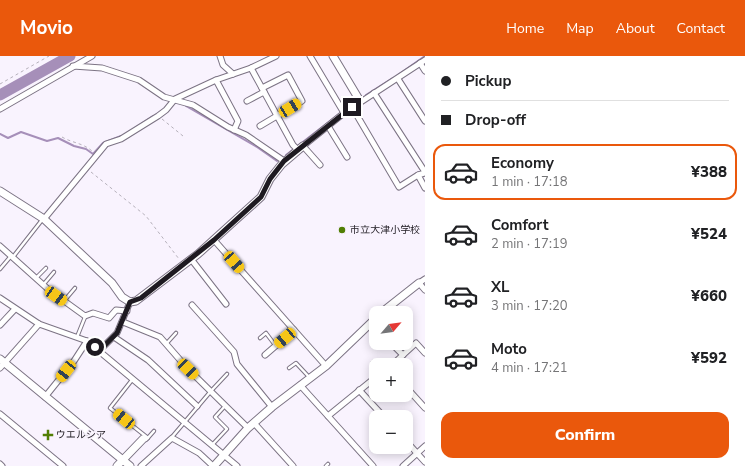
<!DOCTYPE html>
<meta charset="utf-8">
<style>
:root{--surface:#fff;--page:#f6f6f6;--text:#202124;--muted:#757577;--line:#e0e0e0;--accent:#ea580c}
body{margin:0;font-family:"Nunito Sans","Noto Sans JP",sans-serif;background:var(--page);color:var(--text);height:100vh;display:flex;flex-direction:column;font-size:15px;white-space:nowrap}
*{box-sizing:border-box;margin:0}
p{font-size:13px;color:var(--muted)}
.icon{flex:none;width:22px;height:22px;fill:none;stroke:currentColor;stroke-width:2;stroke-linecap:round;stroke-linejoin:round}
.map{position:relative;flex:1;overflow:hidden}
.side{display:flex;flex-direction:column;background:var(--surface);width:320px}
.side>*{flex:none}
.guide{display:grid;align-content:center;height:88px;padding:0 16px;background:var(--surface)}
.needle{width:26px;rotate:62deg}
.tools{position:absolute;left:369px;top:250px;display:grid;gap:8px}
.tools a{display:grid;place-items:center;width:44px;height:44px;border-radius:8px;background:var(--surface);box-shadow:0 2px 10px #0003;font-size:20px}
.end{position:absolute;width:18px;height:18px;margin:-9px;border:5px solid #1e1a21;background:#fff;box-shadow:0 0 0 2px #fff}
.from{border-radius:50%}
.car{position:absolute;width:12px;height:24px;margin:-12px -6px;border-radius:5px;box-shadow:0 0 3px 1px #0007;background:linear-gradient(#f5c518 24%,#345 0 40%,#f5c518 0 76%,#345 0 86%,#f5c518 0)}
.guide b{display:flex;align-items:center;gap:14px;height:38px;font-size:15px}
.guide b+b{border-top:1px solid var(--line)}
.guide i{width:10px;height:10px;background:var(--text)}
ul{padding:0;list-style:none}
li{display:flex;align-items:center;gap:12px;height:56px;margin:0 8px 6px;padding:0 8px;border:2px solid transparent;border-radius:12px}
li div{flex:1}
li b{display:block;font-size:15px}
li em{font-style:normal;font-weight:800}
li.on{border-color:var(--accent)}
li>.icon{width:36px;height:36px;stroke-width:1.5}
.action{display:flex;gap:8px;margin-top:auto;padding:8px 16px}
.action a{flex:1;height:46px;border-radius:12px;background:var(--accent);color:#fff;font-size:16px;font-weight:800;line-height:46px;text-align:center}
header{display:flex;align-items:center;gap:24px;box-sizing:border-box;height:56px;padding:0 20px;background:var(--accent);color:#fff}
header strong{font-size:19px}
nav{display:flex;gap:22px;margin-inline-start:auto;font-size:14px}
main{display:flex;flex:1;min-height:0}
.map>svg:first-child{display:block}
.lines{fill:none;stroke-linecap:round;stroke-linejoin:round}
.stream{stroke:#a68fb9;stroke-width:2}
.river{stroke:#a68fb9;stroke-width:11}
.lane-casing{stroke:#7c7384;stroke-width:4.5}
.street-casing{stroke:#7c7384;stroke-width:7}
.secondary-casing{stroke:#7c7384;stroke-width:9}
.path{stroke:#b6b1bb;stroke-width:1;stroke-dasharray:3 3;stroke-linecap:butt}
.lane{stroke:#fff;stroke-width:2.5}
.street{stroke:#fff;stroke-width:5}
.secondary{stroke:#fff;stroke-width:7}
.route{stroke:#1e1a21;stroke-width:5}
.poi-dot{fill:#517e04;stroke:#f9f3fe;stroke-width:1.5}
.labels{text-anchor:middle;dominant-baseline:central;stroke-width:3;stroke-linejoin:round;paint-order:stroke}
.poi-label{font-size:10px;fill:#1e1a21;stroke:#f9f3fe;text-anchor:start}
</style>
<header>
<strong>Movio</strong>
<nav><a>Home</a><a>Map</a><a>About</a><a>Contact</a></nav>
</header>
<main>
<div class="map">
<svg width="425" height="410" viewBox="0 0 425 410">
<rect width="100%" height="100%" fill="#f9f3fe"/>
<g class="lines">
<!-- stream -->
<g class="stream">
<path d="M398 19 425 0"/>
<path d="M366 39 393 22"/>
<path d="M186 50 257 91 277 105"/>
<path d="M347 52 353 47"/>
<path d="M135 72 153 60"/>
<path d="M0 78 8 82 21 76 47 85 58 82 74 90 86 93 93 98 103 87 121 80"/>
<path d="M286 99 339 58"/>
</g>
<!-- river -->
<path class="river" d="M0 39 70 0"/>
<!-- lane casing -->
<g class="lane-casing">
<g id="lane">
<path d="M13 201 42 164"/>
<path d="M0 213 11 200"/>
<path d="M36 222 46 212"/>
<path d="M43 229 54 216"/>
<path d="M64 245 75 232"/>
<path d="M77 281 85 261"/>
<path d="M260 282 266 277 275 289"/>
<path d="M166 288 176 277"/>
<path d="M289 312 296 307 310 322"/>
<path d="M132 324 110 352 148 382"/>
<path d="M172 381 211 335 227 318"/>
<path d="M143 383 146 384 154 375"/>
<path d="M212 389 227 373 215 361 225 350"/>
<path d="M326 410 328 408"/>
</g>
</g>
<!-- street casing -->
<g class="street-casing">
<g id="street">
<path d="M220 0 223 9 233 18"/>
<path d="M310 0 344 57"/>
<path d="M420 7 425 15"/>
<path d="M73 10 102 12 139 24 164 41 193 49 228 71 246 79 284 105"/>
<path d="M251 12 293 89 298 94"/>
<path d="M398 23 425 65"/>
<path d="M216 24 238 65 234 74"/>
<path d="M374 37 425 116"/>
<path d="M247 45 264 36"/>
<path d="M352 51 399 131 418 119 425 117"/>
<path d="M0 53 92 0"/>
<path d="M260 70 302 45 288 19 262 32"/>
<path d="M328 70 347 101"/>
<path d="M320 109 303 90 344 57 425 4"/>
<path d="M418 119 425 132"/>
<path d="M44 163 106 88 121 83 158 60 166 54 175 43 216 24 251 12 276 0"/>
<path d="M214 184 326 310"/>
<path d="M0 190 49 234 85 260 93 257 109 262 116 254 127 255"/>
<path d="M191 203 226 248"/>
<path d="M425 223 419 227 425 234"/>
<path d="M0 242 39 268 87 285 237 410"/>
<path d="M192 249 234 296 237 308 272 351"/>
<path d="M123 266 160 281 188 313 248 372"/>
<path d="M371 267 376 272"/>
<path d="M0 269 15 253"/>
<path d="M114 281 148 304 197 350"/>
<path d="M391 287 403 299"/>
<path d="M100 294 117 277 130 246"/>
<path d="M265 299 294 274"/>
<path d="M374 307 376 310"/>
<path d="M392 309 416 287 425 297"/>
<path d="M0 312 39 268"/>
<path d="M300 329 373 410"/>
<path d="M406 331 425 352"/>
<path d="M359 334 384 361"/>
<path d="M45 341 74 305 87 285"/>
<path d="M0 358 63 410"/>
<path d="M328 360 376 321"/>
<path d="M254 367 293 410"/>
<path d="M406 385 425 406"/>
<path d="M0 408 2 410"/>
<path d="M141 410 172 382 199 397 213 410"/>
<path d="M403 410 425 390"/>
</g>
</g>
<!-- secondary casing -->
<g class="secondary-casing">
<g id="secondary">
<path d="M333 0 360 45"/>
<path d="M0 135 44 163 112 227 122 241 130 246 136 245 198 198 230 169 261 141 270 123 282 108 303 90"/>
<path d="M381 257 419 227"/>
<path d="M0 303 130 410"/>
<path d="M117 410 143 383"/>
<path d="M214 410 248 372 272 351 326 310 376 262"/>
</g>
</g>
<!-- path -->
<g class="path">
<path d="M0 28 49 0"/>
<path d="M162 63 183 80"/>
<path d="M62 81C72 87 84 87 93 96"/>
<path d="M91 116 146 160 179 203"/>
</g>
<!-- lane -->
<use href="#lane" class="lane"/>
<!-- street -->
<use href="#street" class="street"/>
<!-- secondary -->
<use href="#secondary" class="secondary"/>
</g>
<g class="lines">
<!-- route -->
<path class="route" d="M95 291 100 294 117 277 130 246 141 242 214 184 261 141 270 123 284 105 352 51"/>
</g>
<!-- markers -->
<g class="poi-dot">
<circle cx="342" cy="174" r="4"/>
<path d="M46 373h4v4h4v4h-4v4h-4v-4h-4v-4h4z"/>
</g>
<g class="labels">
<!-- poi labels -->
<g class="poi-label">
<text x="350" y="174">市立大津小学校</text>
<text x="56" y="379">ウエルシア</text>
</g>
</g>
</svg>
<div class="tools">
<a><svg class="needle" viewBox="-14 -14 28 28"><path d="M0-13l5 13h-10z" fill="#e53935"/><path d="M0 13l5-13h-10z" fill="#757577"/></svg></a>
<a>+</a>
<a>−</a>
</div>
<i class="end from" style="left:95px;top:291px"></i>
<i class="end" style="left:352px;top:51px"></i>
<i class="car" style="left:290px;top:52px;rotate:59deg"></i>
<i class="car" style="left:234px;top:206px;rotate:139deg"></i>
<i class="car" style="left:56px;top:240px;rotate:125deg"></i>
<i class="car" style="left:285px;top:282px;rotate:230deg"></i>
<i class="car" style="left:188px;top:313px;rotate:134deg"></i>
<i class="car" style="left:66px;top:315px;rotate:218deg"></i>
<i class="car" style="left:124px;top:363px;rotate:309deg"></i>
</div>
<section class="side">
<div class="guide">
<b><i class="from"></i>Pickup</b>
<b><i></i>Drop-off</b>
</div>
<ul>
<li class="on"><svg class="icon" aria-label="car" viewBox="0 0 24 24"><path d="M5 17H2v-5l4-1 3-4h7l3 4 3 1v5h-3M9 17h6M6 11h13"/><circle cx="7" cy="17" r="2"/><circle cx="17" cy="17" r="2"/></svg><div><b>Economy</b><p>1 min · 17:18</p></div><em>¥388</em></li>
<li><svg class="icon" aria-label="car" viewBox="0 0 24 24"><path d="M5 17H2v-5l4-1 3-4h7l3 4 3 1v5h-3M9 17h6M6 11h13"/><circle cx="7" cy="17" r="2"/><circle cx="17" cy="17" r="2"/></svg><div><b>Comfort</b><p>2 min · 17:19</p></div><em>¥524</em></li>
<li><svg class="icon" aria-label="car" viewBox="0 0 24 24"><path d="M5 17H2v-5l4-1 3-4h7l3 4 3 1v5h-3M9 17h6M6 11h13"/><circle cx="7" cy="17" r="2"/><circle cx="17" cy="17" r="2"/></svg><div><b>XL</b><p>3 min · 17:20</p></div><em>¥660</em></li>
<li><svg class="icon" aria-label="car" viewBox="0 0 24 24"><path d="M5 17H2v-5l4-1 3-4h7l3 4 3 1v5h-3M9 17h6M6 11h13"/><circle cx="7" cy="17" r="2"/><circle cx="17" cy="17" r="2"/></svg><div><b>Moto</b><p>4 min · 17:21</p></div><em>¥592</em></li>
</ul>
<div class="action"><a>Confirm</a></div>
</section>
</main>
